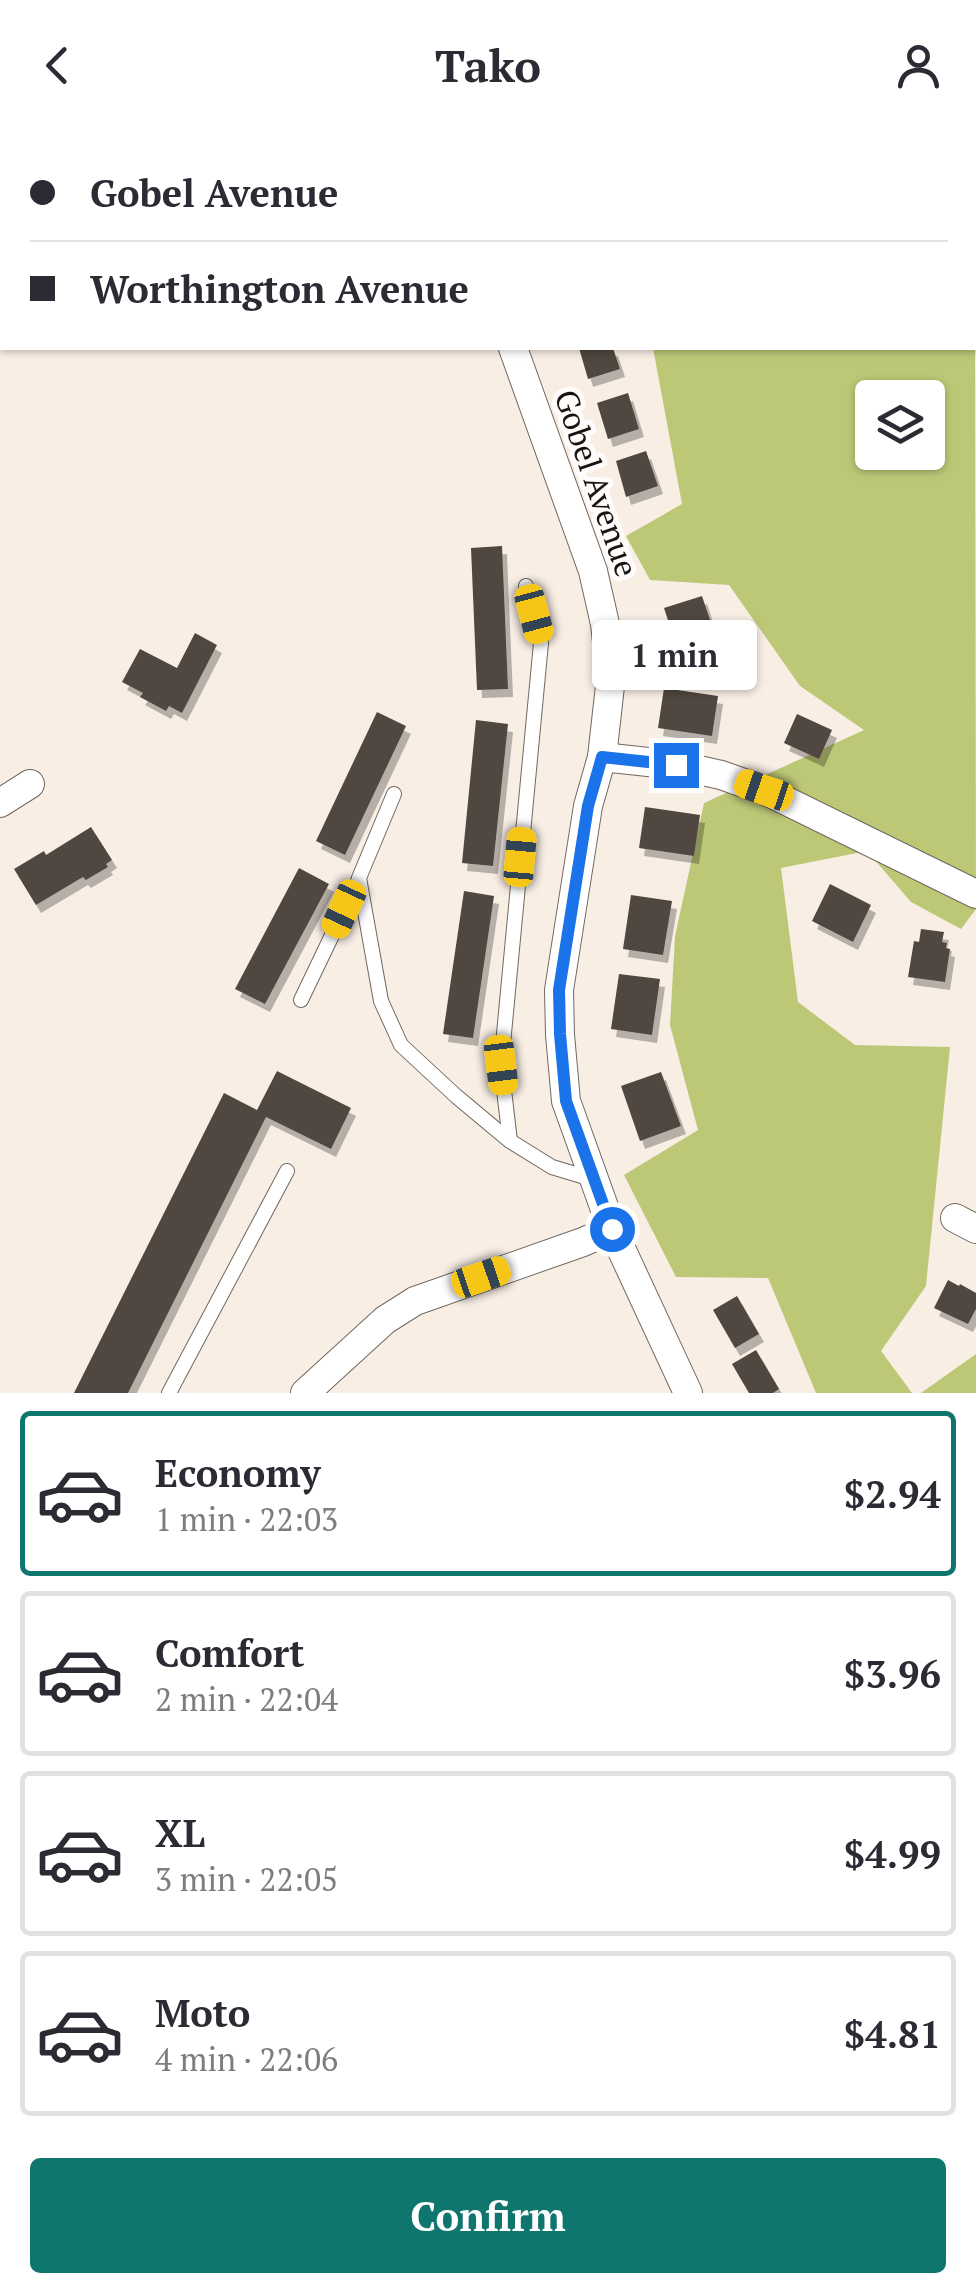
<!DOCTYPE html>
<meta charset="utf-8">
<style>
:root{--surface:#fff;--page:#f7f7f7;--text:#2b2b33;--muted:#7c7c81;--line:#e1e1e2;--accent:#0f766e}
body{margin:0;font-family:"PT Serif",serif;background:var(--page);color:var(--text);height:100vh;display:flex;flex-direction:column;font-size:38px;white-space:nowrap}
*{box-sizing:border-box;margin:0}
p{font-size:32px;color:var(--muted)}
.icon{flex:none;width:55px;height:55px;fill:none;stroke:currentColor;stroke-width:2;stroke-linecap:round;stroke-linejoin:round}
.map{position:relative;height:1263px;overflow:hidden}
.drawer{display:flex;flex-direction:column;background:var(--surface);flex:1}
.drawer>*{flex:none}
.hud{position:absolute;left:0px;top:0px;width:978px;height:220px;box-shadow:0 2px 8px #0004;display:grid;align-content:center;height:220px;padding:0 30px;background:var(--surface)}
.buttons{position:absolute;left:855px;top:250px;display:grid;gap:20px}
.buttons a{display:grid;place-items:center;width:90px;height:90px;border-radius:10px;background:var(--surface);box-shadow:0 2px 8px #0004;font-size:50px}
.end{position:absolute;width:45px;height:45px;margin:-22px;border:12px solid #1a73e8;background:#fff;box-shadow:0 0 0 5px #fff}
.from{border-radius:50%}
.bubble{position:absolute;height:70px;border-radius:10px;background:var(--surface);box-shadow:0 2px 8px #0004;font-size:32px;font-weight:700;line-height:70px;text-align:center}
.car{position:absolute;width:30px;height:60px;margin:-30px -15px;border-radius:12px;box-shadow:0 0 8px 2px #0007;background:linear-gradient(#f5c518 24%,#345 0 40%,#f5c518 0 76%,#345 0 86%,#f5c518 0)}
.hud b{display:flex;align-items:center;gap:35px;height:95px;font-size:38px}
.hud b+b{border-top:2px solid var(--line)}
.hud i{width:25px;height:25px;background:var(--text)}
ul{padding:18px 0 0;list-style:none}
li{display:flex;align-items:center;gap:30px;height:165px;margin:0 20px 15px;padding:0 10px;border:5px solid var(--line);border-radius:10px}
li div{flex:1}
li b{display:block;font-size:38px}
li em{font-style:normal;font-weight:700}
li.on{border-color:var(--accent)}
li>.icon{width:90px;height:90px;stroke-width:1.5}
.cta{display:flex;gap:20px;margin-top:auto;padding:20px 30px}
.cta a{flex:1;height:115px;border-radius:10px;background:var(--accent);color:#fff;font-size:40px;font-weight:700;line-height:115px;text-align:center}
header{display:flex;justify-content:space-between;align-items:center;height:130px;padding:0 30px;background:var(--surface);font-size:45px;font-weight:700}
.map>svg:first-child{display:block}
.forest{fill:#bdc877;fill-rule:evenodd}
.building{fill:#504740;filter:url(#shadow)}
.lines{fill:none;stroke-linecap:round;stroke-linejoin:round}
.lane-casing{stroke:#716860;stroke-width:16}
.street-casing{stroke:#716860;stroke-width:30}
.primary-casing{stroke:#716860;stroke-width:45}
.lane{stroke:#fff;stroke-width:14}
.street{stroke:#fff;stroke-width:28}
.primary{stroke:#fff;stroke-width:42}
.route{stroke:#1a73e8;stroke-width:12}
.labels{text-anchor:middle;dominant-baseline:central;stroke-width:10;stroke-linejoin:round;paint-order:stroke}
.street-label{font-size:32px;fill:#181511;stroke:#fffcfb}
</style>
<header><svg class="icon" aria-label="back" viewBox="0 0 24 24"><path d="M15 5l-7 7 7 7"/></svg>Tako<svg class="icon" aria-label="person" viewBox="0 0 24 24"><circle cx="12" cy="8" r="4"/><path d="M4 21q1-7 8-7t8 7"/></svg></header>
<div class="map">
<svg width="976" height="1263" viewBox="0 0 976 1263">
<defs>
<filter id="shadow"><feDropShadow dx="5" dy="8" stdDeviation="0" flood-color="#0004"/></filter>
</defs>
<rect width="100%" height="100%" fill="#f8eee4"/>
<!-- forest -->
<g class="forest">
<path d="M975 195 976 779 961 799 911 772 867 721 781 738 798 872 855 915 950 917 926 1156 881 1221 912 1263H816L768 1148 676 1147 624 1045 698 1000 670 895 675 806 704 673 864 600 800 556 729 455 650 450 626 406 682 374 653 218H975ZM872 268H928V322H872Z"/>
<path d="M976 1224V1263H921Z"/>
</g>
<!-- building -->
<g class="building">
<path d="M579 218H613L620 239 588 249Z"/>
<path d="M628 263 639 299 608 309 597 273Z"/>
<path d="M646 321 658 356 626 367 616 331Z"/>
<path d="M502 416 508 559 477 560 471 418Z"/>
<path d="M702 466 719 517 681 530 664 478Z"/>
<path d="M195 503 217 515 182 583 169 576 166 581 140 567 143 563 122 552 140 519 177 538Z"/>
<path d="M664 558 718 566 712 606 658 598Z"/>
<path d="M377 582 406 596 345 725 316 711Z"/>
<path d="M797 584 832 600 819 629 784 613Z"/>
<path d="M476 590 508 594 493 736 462 733Z"/>
<path d="M645 677 700 685 694 726 639 718Z"/>
<path d="M91 697 112 730 106 734 108 737 86 750 83 747 36 775 14 739 44 721 46 725Z"/>
<path d="M299 738 329 754 265 874 235 859Z"/>
<path d="M830 754 871 775 853 812 812 791Z"/>
<path d="M464 761 494 766 473 908 443 904Z"/>
<path d="M631 765 672 771 663 825 623 819Z"/>
<path d="M921 799 944 802 942 812 947 813 946 818 950 819 945 852 908 847 914 811 919 812Z"/>
<path d="M619 844 660 849 652 905 611 899Z"/>
<path d="M277 941 351 978 331 1019 266 987 128 1263H74L224 963 257 980Z"/>
<path d="M661 942 681 996 640 1011 621 956Z"/>
<path d="M948 1150 959 1156 960 1154 976 1163V1179L968 1194 934 1178Z"/>
<path d="M737 1166 759 1204 735 1218 713 1180Z"/>
<path d="M756 1220 779 1259 773 1263H749L732 1234Z"/>
</g>
<g class="lines">
<!-- lane casing -->
<g class="lane-casing">
<g id="lane">
<path d="M473 0 477 2"/>
<path d="M394 664 359 748 381 871 401 915 456 966 510 1011 552 1037 595 1050"/>
<path d="M301 870 359 749"/>
<path d="M510 1011 501 935 541 513 526 456"/>
<path d="M169 1263 287 1041"/>
</g>
</g>
<!-- street casing -->
<g class="street-casing">
<g id="street">
<path d="M362 0 364 2"/>
<path d="M831 0 836 2"/>
<path d="M975 72 976 73"/>
<path d="M513 218 593 441 605 494 611 547 602 627 588 676 559 860 560 905 566 971 612 1099 688 1263"/>
<path d="M602 627 676 635 721 645 764 660 976 764"/>
<path d="M0 673 30 654"/>
<path d="M955 1088 976 1099"/>
<path d="M305 1263 385 1190 415 1171 583 1112 612 1099"/>
</g>
</g>
<!-- primary casing -->
<g class="primary-casing">
<g id="primary">
<path d="M72 2 75 0"/>
<path d="M117 2 120 0"/>
<path d="M0 73 2 70"/>
<path d="M0 114 2 112"/>
</g>
</g>
<!-- lane -->
<use href="#lane" class="lane"/>
<!-- street -->
<use href="#street" class="street"/>
<!-- primary -->
<use href="#primary" class="primary"/>
</g>
<g class="lines">
<!-- route -->
<path class="route" d="M612 1099 566 971 560 904 559 860 588 676 602 627 676 635"/>
</g>
<g class="labels">
<!-- street labels -->
<g class="street-label">
<text transform="translate(597 353) rotate(71)">Gobel Avenue</text>
</g>
</g>
</svg>
<div class="buttons">
<a><svg class="icon" aria-label="layers" viewBox="0 0 24 24"><path d="M12 4l9 5-9 5-9-5zM3 14l9 5 9-5"/></svg></a>
</div>
<i class="end from" style="left:612px;top:1099px"></i>
<i class="end" style="left:676px;top:635px"></i>
<div class="bubble" style="left:592px;top:490px;width:165px">1 min</div>
<i class="car" style="left:534px;top:484px;rotate:165deg"></i>
<i class="car" style="left:764px;top:660px;rotate:289deg"></i>
<i class="car" style="left:520px;top:727px;rotate:5deg"></i>
<i class="car" style="left:344px;top:779px;rotate:205deg"></i>
<i class="car" style="left:501px;top:935px;rotate:173deg"></i>
<i class="car" style="left:481px;top:1147px;rotate:71deg"></i>
<div class="hud">
<b><i class="from"></i>Gobel Avenue</b>
<b><i></i>Worthington Avenue</b>
</div>
</div>
<section class="drawer">
<ul>
<li class="on"><svg class="icon" aria-label="car" viewBox="0 0 24 24"><path d="M5 17H2v-5l4-1 3-4h7l3 4 3 1v5h-3M9 17h6M6 11h13"/><circle cx="7" cy="17" r="2"/><circle cx="17" cy="17" r="2"/></svg><div><b>Economy</b><p>1 min · 22:03</p></div><em>$2.94</em></li>
<li><svg class="icon" aria-label="car" viewBox="0 0 24 24"><path d="M5 17H2v-5l4-1 3-4h7l3 4 3 1v5h-3M9 17h6M6 11h13"/><circle cx="7" cy="17" r="2"/><circle cx="17" cy="17" r="2"/></svg><div><b>Comfort</b><p>2 min · 22:04</p></div><em>$3.96</em></li>
<li><svg class="icon" aria-label="car" viewBox="0 0 24 24"><path d="M5 17H2v-5l4-1 3-4h7l3 4 3 1v5h-3M9 17h6M6 11h13"/><circle cx="7" cy="17" r="2"/><circle cx="17" cy="17" r="2"/></svg><div><b>XL</b><p>3 min · 22:05</p></div><em>$4.99</em></li>
<li><svg class="icon" aria-label="car" viewBox="0 0 24 24"><path d="M5 17H2v-5l4-1 3-4h7l3 4 3 1v5h-3M9 17h6M6 11h13"/><circle cx="7" cy="17" r="2"/><circle cx="17" cy="17" r="2"/></svg><div><b>Moto</b><p>4 min · 22:06</p></div><em>$4.81</em></li>
</ul>
<div class="cta"><a>Confirm</a></div>
</section>
